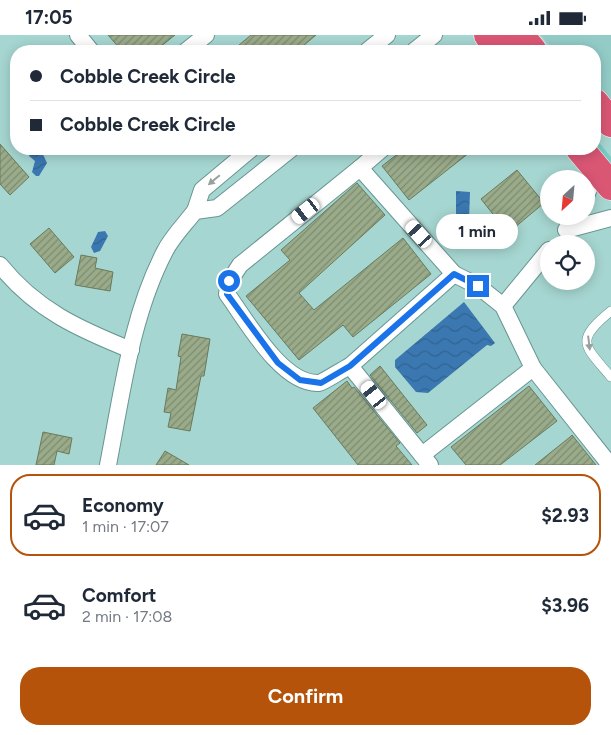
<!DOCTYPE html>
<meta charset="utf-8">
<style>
:root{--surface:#fff;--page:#f6f6f7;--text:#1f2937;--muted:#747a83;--line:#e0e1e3;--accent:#b45309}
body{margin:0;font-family:Figtree,sans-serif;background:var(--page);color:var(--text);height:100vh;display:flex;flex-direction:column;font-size:19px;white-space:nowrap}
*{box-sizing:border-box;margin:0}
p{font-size:16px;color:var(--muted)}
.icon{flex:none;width:28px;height:28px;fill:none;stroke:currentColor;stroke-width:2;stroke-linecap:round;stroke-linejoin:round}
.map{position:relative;height:430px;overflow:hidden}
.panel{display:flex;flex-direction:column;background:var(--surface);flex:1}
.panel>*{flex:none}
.banner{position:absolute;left:10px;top:10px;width:591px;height:110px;border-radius:20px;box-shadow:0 2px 12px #0003;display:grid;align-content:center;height:110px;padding:0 20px;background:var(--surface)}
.needle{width:32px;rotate:206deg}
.fabs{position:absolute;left:540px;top:135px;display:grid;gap:10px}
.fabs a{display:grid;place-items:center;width:55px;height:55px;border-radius:50%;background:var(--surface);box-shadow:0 2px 12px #0003;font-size:25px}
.end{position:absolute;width:22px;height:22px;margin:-11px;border:6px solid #1a73e8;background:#fff;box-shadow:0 0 0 2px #fff}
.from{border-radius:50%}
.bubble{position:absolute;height:35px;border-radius:18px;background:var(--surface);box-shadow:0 2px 12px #0003;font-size:16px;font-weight:700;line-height:35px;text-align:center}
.car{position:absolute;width:15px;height:30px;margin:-15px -8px;border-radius:6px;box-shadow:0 0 4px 1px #0007;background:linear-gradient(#fff 24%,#345 0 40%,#fff 0 76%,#345 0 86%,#fff 0)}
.banner b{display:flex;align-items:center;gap:18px;height:48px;font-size:19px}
.banner b+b{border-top:1px solid var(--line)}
.banner i{width:12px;height:12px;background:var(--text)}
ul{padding:9px 0 0;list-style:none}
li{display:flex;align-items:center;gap:15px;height:82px;margin:0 10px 8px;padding:0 10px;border:2px solid transparent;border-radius:20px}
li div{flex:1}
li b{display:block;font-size:19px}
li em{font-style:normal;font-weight:700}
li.current{border-color:var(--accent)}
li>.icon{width:45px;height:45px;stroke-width:1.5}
.action{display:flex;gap:10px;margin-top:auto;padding:10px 20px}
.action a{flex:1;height:58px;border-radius:20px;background:var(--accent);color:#fff;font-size:20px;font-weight:700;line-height:58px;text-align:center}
.status{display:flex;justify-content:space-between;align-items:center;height:35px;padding:0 25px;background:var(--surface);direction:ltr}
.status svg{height:14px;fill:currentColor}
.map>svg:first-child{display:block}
.built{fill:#93ccc7}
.grass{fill:#76cbc4}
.water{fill:url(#water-waves)}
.building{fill:url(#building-hatch);stroke:#6a7a5b}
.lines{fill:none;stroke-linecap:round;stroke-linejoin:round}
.lane-casing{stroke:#689692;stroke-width:10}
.street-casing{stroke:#689692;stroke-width:18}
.highway-casing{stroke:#fff;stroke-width:29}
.lane{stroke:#fff;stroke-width:9}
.street{stroke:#fff;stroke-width:16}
.highway{stroke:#da5774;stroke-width:28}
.oneway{fill:#98a0a0}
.route{stroke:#1a73e8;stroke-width:6}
</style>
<div class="status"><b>17:05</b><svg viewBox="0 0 49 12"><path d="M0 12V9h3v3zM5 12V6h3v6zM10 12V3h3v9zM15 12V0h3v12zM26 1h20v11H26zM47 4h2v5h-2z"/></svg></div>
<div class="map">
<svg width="611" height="430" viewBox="0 0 611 430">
<defs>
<pattern id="water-waves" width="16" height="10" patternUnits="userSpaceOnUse" patternTransform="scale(1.25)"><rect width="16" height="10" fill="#3b78b1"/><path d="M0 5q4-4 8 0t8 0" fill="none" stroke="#316390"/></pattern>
<pattern id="building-hatch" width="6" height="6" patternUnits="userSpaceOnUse" patternTransform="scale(1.25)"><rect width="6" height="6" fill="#9aab8a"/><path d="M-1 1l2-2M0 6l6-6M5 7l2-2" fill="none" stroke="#7d8b71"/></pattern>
</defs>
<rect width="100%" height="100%" fill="#a6d6d1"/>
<!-- built -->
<path class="built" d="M541 0H611V88L595 68V16H554Z"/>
<!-- grass -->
<path class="grass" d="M595 103 611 122V132L595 112Z"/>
<!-- water -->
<g class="water">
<path d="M30 114 41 115 47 128 39 141H36L32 137 35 126 29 121Z"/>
<path d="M456 156 470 157 469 186 456 185Z"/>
<path d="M105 196 108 201 100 216 94 218 91 212 98 197Z"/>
<path d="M464 267 495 308 491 311 487 310 428 358 416 357 395 332V325Z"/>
</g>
<!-- building -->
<g class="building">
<path d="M108 0H175L155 16H122Z"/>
<path d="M251 0H316L297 16H232Z"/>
<path d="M0 109 29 142 10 160 0 149Z"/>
<path d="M404 114H474L409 165 382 131Z"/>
<path d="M517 135 544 168 508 198 481 164Z"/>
<path d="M357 148 385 180 299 258 314 275 403 203 431 239 353 302 343 290 299 325 246 261 290 225 281 215Z"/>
<path d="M49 193 74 222 55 238 30 209Z"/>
<path d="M81 220 97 223 95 233 113 237 110 256 75 250Z"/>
<path d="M182 299 210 304 204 341H201L190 396 168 392 171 378 164 377 168 353 176 355 181 322 178 321Z"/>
<path d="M380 331 427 390 417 398 370 340Z"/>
<path d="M347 346 352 353 354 352 400 408 396 411 412 430H358L313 373Z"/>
<path d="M529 351 557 386 500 430H466L451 412Z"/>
<path d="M43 397 72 403 69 419 57 416 54 430H36Z"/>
<path d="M572 400 596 430H535L570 402Z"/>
<path d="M165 416 189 430H156Z"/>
</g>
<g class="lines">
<!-- lane casing -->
<g class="lane-casing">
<path id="lane" d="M611 276C574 306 584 310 611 342"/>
</g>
<!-- street casing -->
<g class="street-casing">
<g id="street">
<path d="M78 0 91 16"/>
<path d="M186 16 206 0"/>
<path d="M367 16 387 0"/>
<path d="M414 16 434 0"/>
<path d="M251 114 202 155 195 176 217 173 291 114"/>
<path d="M360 133 382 114"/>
<path d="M586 161 597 134"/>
<path d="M574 181 566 195 611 183"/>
<path d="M0 230C36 275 79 294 131 315"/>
<path d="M503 271 549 215"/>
<path d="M350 331 454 239"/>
<path d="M422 420 533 333"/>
<path d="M108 430C122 359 131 281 165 216 172 202 185 189 195 176"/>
<path d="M430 430 350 331C343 334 324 347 319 348 282 350 247 286 227 259L229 247 240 230 360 133 454 239 478 251 503 271 533 333 610 430"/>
</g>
</g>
<!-- highway casing -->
<g class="highway-casing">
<g id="highway">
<path d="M488 0 501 16"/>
<path d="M520 0 533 16"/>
<path d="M595 68 611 88"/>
<path d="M580 114 611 151"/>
</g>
</g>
<!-- lane -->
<use href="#lane" class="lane"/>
<!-- street -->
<use href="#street" class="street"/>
<!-- highway -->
<use href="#highway" class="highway"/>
</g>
<!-- one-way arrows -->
<defs><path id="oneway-solid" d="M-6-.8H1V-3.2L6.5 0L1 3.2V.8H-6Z" transform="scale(1.25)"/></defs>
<g class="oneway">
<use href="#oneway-solid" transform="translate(214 145) rotate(140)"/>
<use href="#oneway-solid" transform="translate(589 308) rotate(83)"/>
</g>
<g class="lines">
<!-- route -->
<path class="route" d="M229 246 227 259 278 328 300 345 321 348 350 331 454 239 478 251"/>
</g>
</svg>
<div class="fabs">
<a><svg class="needle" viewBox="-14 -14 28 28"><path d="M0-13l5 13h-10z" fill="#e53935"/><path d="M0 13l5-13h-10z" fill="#747a83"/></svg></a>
<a><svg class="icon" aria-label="locate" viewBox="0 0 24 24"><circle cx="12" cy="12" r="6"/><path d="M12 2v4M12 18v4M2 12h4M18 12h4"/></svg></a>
</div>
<i class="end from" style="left:229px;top:246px"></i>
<i class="end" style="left:478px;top:251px"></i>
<div class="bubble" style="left:436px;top:179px;width:82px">1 min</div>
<i class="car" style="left:306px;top:176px;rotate:232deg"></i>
<i class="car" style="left:419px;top:199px;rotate:318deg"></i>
<i class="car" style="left:374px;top:360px;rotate:321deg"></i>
<div class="banner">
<b><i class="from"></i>Cobble Creek Circle</b>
<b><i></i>Cobble Creek Circle</b>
</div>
</div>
<section class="panel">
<ul>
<li class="current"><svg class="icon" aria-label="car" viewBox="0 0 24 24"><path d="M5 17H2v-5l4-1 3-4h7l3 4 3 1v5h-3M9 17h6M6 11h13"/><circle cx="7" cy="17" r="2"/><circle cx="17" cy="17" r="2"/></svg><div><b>Economy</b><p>1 min · 17:07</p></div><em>$2.93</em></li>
<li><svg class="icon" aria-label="car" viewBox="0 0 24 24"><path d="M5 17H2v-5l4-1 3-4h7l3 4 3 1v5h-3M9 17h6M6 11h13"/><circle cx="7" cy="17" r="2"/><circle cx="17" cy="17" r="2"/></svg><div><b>Comfort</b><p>2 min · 17:08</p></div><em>$3.96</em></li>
</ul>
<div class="action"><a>Confirm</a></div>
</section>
